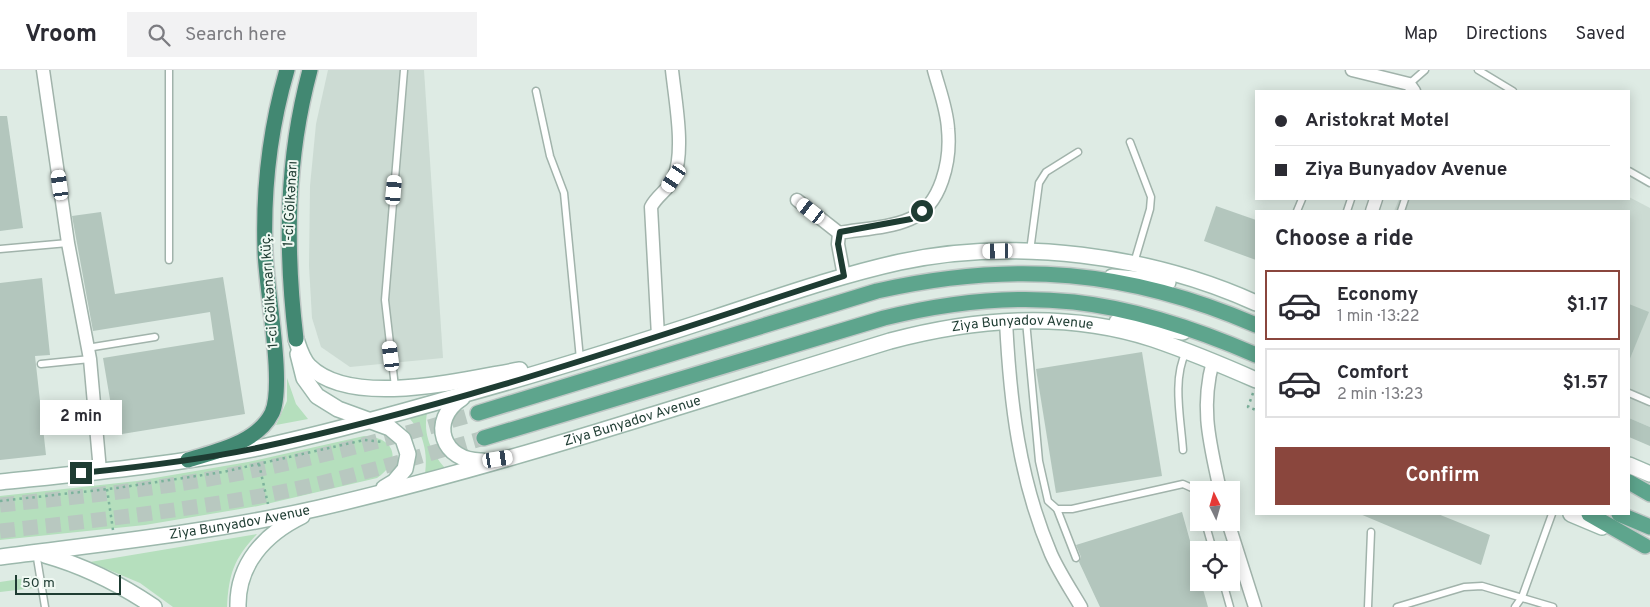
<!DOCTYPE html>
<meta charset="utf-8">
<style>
:root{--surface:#fff;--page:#f2f2f3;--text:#2b2b33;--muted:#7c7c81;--line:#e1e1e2;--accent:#8a463d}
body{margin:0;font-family:Overpass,sans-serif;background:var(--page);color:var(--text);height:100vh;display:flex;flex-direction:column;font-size:19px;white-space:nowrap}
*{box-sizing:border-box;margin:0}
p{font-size:16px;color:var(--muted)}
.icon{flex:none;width:28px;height:28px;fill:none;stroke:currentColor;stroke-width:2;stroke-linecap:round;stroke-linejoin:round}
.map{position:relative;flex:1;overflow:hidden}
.side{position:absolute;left:1255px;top:140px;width:375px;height:305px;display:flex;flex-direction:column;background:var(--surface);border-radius:0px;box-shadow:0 2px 12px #0003}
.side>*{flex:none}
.guide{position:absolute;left:1255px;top:20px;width:375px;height:110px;border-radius:0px;box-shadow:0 2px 12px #0003;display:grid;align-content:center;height:110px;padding:0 20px;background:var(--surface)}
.needle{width:32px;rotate:355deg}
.fabs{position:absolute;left:1190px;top:411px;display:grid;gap:10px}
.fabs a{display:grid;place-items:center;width:50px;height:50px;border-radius:0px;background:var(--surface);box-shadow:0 2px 12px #0003;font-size:25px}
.scale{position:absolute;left:15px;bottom:12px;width:106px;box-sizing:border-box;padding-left:5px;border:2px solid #1e3c32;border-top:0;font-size:14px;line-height:18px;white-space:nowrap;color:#1e3c32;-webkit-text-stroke:4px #eff8f2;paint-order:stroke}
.end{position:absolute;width:22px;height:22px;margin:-11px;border:6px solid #1e3c32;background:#fff;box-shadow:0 0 0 2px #fff}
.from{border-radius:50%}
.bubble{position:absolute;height:35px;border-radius:0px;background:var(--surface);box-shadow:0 2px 12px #0003;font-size:16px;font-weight:700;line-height:35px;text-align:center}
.car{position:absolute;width:15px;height:30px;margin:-15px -8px;border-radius:6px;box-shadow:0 0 4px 1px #0007;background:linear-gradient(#fff 24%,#345 0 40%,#fff 0 76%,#345 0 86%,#fff 0)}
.guide b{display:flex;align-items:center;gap:18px;height:48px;font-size:19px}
.guide b+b{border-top:1px solid var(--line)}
.guide i{width:12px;height:12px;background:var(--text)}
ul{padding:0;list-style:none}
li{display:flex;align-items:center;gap:15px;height:70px;margin:0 10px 8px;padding:0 10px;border:2px solid var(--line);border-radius:0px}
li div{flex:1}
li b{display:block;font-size:19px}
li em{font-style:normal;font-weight:700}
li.selected{border-color:var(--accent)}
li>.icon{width:45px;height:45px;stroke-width:1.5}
h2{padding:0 20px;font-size:22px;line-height:60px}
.cta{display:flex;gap:10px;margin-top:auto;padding:10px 20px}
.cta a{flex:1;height:58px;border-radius:0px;background:var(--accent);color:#fff;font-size:20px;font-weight:700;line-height:58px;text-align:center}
header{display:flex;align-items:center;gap:30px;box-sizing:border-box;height:70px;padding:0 25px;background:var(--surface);border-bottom:1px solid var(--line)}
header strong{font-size:24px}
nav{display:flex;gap:28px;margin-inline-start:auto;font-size:18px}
.search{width:350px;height:45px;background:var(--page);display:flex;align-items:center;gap:12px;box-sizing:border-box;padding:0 18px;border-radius:0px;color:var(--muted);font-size:19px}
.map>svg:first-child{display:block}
.built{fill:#ccdbd3}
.green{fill:#b5dfbd}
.building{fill:#b3c6bd}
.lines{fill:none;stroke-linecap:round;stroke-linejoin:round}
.primary-tunnel{stroke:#b8c8c0;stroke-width:15;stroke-dasharray:15 8;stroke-linecap:butt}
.service-casing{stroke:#a1b3ab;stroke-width:9}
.minor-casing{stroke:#a1b3ab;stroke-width:15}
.secondary-casing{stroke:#9cb8ac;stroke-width:18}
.primary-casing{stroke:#c0c8c6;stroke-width:18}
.trunk-casing{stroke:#c0c8c6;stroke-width:18}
.path{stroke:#7cb29c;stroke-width:2.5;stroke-dasharray:2.5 4;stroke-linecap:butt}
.service{stroke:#fff;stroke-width:6}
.minor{stroke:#fff;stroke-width:12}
.secondary{stroke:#fff;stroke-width:15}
.primary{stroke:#5ea58d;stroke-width:15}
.trunk{stroke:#428872;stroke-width:15}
.route{stroke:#1e3c32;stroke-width:6}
.labels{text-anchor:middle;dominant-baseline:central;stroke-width:4;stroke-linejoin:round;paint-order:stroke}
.street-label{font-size:14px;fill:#1e3c32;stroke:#eff8f2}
</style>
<header>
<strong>Vroom</strong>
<div class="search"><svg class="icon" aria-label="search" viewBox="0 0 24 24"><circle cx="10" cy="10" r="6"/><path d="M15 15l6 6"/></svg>Search here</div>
<nav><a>Map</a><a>Directions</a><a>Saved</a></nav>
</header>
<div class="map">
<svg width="1650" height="537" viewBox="0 0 1650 537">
<rect width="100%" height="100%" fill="#deebe4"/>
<!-- built -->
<g class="built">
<path d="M328 0H424L443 288 350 297 321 277 312 248 309 196 310 116 316 54Z"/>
<path d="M1629 127 1650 138V357L1629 348V141H1394L1399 129Z"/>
</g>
<!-- green -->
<g class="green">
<path d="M287 308 296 334 308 349 276 355 287 331Z"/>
<path d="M427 343C423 365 431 382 445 398L425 404C428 384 424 363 409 348Z"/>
<path d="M364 366C395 367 403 390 377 408L258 436 145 455 0 470V426L137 411 248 392Z"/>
<path d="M257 464C234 489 229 503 227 537H173L140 513 90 492Z"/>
<path d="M33 507 34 518 0 522V512Z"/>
</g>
<!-- building -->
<g class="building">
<path d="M0 46H7L23 158 0 161Z"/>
<path d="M1216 136 1256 150V190L1204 171Z"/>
<path d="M101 142 115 224 223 207 245 344 116 365 103 288 214 270 210 242 93 261 72 146Z"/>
<path d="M42 208 50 285 35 286 46 385 0 390V213Z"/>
<path d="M1629 234 1649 242 1629 291Z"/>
<path d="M1142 282 1162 406 1056 423 1036 299Z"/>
<path d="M1629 348 1650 357V376L1629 367Z"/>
<path d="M1182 442 1199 503V512H1201L1208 537H1100L1079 492 1081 487 1076 475Z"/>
<path d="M1360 444H1438L1490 465 1481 495Z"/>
</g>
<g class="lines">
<!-- primary-tunnel -->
<g class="primary-tunnel">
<path d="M0 435C75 427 151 420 225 406 311 390 395 367 478 343"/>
<path d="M0 461C91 451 181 441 271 424 343 410 413 388 484 368"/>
</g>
<!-- service casing -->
<g class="service-casing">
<g id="service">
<path d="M169 0V190"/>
<path d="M1478 0 1513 21"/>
<path d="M1409 14 1425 0"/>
<path d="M536 21 550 86 564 123 580 289"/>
<path d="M1130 72 1151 127 1150 139 1134 193"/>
<path d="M1629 101 1650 113"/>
<path d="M1297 141 1302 129"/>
<path d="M1347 141 1351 129"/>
<path d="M1401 141 1405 129"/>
<path d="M0 179 68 173"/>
<path d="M1030 181 1039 113 1046 102 1078 82"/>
<path d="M1026 251 1039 391 1048 431 1057 439H1072L1183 414 1194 419 1199 431"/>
<path d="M87 278 155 267"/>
<path d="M41 294 90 289"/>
<path d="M395 317 385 230 404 0"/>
<path d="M1629 323 1650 332"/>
<path d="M1183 380C1181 350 1172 309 1186 282"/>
<path d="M1057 439 1076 488"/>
<path d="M1205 452 1213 480"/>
<path d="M36 482 45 537"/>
<path d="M1223 512 1230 537"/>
<path d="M1368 537 1371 462"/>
<path d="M1397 537 1464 517 1482 516 1553 537"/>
<path d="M1515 537 1522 527 1552 444"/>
</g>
</g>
<!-- minor casing -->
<g class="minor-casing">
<g id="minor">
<path d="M43 0 68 173 90 289 100 401"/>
<path d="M1352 0 1409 14 1414 21"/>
<path d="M797 130 839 163"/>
<path d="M1372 141 1376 129"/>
<path d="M844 206 838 174 839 163C862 159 889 158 910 149 942 136 951 89 948 59 947 39 939 19 934 0"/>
<path d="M1006 251C1010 332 1019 409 1051 484 1059 502 1071 520 1081 537"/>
<path d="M658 266 651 137C657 125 669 120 674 107 685 80 675 29 672 0"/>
<path d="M1213 291C1200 339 1210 373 1220 420"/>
<path d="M1228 452 1255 537"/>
</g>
</g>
<!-- secondary casing -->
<g class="secondary-casing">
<g id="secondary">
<path d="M1112 207 1168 212"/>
<path d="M1117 252 1183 262"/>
<path d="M296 269C299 278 302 289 309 296 352 339 466 309 520 300"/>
<path d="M298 284 304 308 317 326 338 339 390 358 403 369 408 384 405 399 394 412 384 418"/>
<path d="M462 328C428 350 442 392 482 391"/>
<path d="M1629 395 1650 404"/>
<path d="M0 412C86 403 173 395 258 378 328 363 396 344 465 324 549 301 631 275 714 248 775 228 837 206 900 192 1015 167 1150 185 1256 233"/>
<path d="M1571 444 1602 457"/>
<path d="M45 485C84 496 120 514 154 537"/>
<path id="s1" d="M0 487C107 473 214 462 319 438 512 393 701 329 890 271 976 248 1067 241 1153 269 1188 281 1222 295 1256 310"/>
<path d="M238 537C237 494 265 464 302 446"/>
</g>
</g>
<!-- primary casing -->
<g class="primary-casing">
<g id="primary">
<path d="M478 343 877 221C1014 190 1128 200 1256 255"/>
<path d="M484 368 884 248C1025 213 1125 228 1256 285"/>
<path d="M1629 412 1650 424"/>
<path d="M1589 444 1645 476"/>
<path d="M1619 444 1650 457"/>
</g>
</g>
<!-- trunk casing -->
<g class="trunk-casing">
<g id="trunk">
<path d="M296 269C285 178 286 89 310 0"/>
<path d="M188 390C217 381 257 373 272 343 285 315 266 218 265 181 263 121 270 58 287 0"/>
</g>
</g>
<!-- path -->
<g class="path">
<path d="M1253 323 1248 337 1256 340"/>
<path d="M259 394 268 434"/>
<path d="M107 419 113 460"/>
<path d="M0 431 117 418 223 402 364 370 384 372"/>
</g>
<!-- service -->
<use href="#service" class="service"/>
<!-- minor -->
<use href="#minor" class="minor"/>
<!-- secondary -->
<use href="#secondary" class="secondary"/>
<!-- primary -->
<use href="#primary" class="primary"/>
<!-- trunk -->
<use href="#trunk" class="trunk"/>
</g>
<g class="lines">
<!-- route -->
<path class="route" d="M81 403C140 397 199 390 257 378 457 336 651 268 844 206L838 174 840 162 911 149 922 141"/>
</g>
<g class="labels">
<!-- street labels -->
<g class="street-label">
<text transform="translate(291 134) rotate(-87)">1-ci Gölkənarı</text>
<text transform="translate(270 221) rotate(-94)">1-ci Gölkənarı küç.</text>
<text stroke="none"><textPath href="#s1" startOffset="1052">Ziya Bunyadov Avenue</textPath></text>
<text stroke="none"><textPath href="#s1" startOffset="648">Ziya Bunyadov Avenue</textPath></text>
<text stroke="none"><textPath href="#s1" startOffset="242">Ziya Bunyadov Avenue</textPath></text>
</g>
</g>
</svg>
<div class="fabs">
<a><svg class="needle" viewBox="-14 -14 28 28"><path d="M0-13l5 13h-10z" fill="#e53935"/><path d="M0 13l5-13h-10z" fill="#7c7c81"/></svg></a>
<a><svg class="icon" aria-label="locate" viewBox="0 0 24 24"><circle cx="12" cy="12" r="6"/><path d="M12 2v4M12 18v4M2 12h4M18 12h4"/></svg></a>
</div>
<div class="scale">50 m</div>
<i class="end from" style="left:922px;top:141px"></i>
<i class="end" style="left:81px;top:403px"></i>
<div class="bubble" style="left:40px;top:330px;width:82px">2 min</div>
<i class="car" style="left:674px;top:108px;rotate:214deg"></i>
<i class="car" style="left:60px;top:115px;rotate:352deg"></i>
<i class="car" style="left:394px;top:120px;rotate:5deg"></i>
<i class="car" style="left:811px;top:141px;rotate:308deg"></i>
<i class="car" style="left:998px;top:181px;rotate:269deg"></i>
<i class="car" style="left:391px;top:286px;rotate:353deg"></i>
<i class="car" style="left:498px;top:389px;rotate:81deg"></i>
<div class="guide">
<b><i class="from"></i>Aristokrat Motel</b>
<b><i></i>Ziya Bunyadov Avenue</b>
</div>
<section class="side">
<h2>Choose a ride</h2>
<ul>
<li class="selected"><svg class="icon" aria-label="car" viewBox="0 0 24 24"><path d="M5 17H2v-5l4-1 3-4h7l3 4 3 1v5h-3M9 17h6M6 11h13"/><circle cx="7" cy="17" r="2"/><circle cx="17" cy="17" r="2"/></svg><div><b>Economy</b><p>1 min · 13:22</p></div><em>$1.17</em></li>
<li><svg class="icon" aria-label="car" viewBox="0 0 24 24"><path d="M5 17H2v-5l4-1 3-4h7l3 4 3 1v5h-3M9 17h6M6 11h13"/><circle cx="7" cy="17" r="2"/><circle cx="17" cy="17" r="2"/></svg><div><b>Comfort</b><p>2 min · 13:23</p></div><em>$1.57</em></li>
</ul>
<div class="cta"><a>Confirm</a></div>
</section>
</div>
